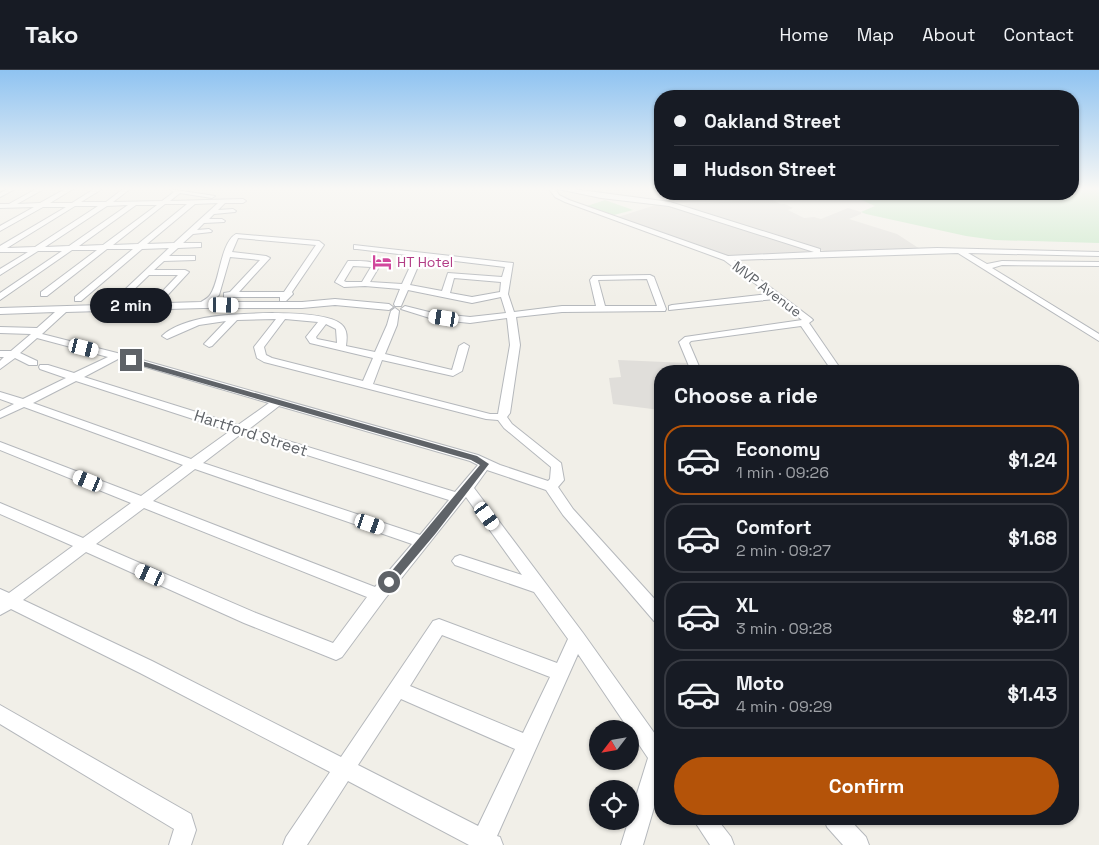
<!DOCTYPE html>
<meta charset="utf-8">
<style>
:root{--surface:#171b24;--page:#242831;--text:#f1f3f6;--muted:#9ea1a6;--line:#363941;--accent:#b45309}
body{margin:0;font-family:"Space Grotesk",sans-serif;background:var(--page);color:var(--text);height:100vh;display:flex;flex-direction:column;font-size:19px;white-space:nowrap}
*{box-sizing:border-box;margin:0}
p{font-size:16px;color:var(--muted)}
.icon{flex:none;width:28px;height:28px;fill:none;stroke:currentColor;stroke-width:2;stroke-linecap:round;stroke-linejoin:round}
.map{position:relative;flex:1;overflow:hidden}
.side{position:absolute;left:654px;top:295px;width:425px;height:460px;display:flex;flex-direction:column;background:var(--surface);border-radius:20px;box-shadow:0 1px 4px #0004}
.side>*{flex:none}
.hud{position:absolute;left:654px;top:20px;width:425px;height:110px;border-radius:20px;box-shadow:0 1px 4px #0004;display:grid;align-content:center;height:110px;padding:0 20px;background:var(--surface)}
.needle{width:32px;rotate:239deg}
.controls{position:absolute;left:589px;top:650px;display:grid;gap:10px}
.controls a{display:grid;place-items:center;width:50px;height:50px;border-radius:50%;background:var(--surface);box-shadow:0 1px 4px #0004;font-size:25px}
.end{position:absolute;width:22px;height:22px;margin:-11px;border:6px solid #5f6368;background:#fff;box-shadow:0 0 0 2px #fff}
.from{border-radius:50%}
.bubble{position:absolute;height:35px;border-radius:18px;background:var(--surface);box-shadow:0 1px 4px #0004;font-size:16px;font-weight:700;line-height:35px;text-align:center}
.car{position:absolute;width:15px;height:30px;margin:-15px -8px;border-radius:6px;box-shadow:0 0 4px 1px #0007;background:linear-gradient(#fff 24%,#345 0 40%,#fff 0 76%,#345 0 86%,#fff 0)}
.hud b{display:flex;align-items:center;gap:18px;height:48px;font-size:19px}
.hud b+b{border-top:1px solid var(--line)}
.hud i{width:12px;height:12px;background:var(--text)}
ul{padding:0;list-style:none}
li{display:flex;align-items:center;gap:15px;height:70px;margin:0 10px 8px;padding:0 10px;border:2px solid var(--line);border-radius:20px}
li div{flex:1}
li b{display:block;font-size:19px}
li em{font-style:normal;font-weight:700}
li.on{border-color:var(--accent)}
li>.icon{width:45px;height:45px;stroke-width:1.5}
h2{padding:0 20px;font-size:22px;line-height:60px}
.cta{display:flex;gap:10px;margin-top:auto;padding:10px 20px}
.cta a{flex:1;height:58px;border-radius:30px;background:var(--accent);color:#fff;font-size:20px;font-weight:700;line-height:58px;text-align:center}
header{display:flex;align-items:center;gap:30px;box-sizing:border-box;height:70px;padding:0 25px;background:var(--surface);border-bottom:1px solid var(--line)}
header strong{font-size:24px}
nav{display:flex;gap:28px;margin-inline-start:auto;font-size:18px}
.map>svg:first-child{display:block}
.industrial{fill:#e0deda}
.green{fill:#c5e8c5}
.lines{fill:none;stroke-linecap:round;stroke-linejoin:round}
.minor-casing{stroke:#b5b8bc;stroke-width:2}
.minor{fill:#fff;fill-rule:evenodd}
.route{fill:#5f6368}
.labels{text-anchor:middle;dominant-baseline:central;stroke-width:4.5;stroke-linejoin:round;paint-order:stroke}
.far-hotel-label{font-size:14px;fill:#b23c85;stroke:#fff;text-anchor:start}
.far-street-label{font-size:14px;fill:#5f6368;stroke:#fff}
.street-label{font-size:16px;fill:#5f6368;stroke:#fff}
</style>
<header>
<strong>Tako</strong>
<nav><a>Home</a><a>Map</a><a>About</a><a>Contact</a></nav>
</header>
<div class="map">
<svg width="1099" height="775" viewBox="0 0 1099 775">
<rect width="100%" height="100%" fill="#f1efe8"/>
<!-- industrial -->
<g class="industrial">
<path d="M771 129 780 134H785L793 138 788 140 804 148 814 147 821 149 848 138 861 142V144L849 149 897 164 920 179 829 182 821 180 814 183 732 187 618 147 659 134 674 138 687 134Z"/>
<path d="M618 290 688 293 691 301H660V340L613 334 609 308 621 307Z"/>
</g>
<!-- green -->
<g class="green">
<path d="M1073 119H1099V173L995 170 966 166 866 144 861 142 875 136 855 127 863 124H1072Z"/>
<path d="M605 130 633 140 614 145 587 136Z"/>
</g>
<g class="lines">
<!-- minor casing -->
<g class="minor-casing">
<g id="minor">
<path d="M7 119H15L0 127V123Z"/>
<path d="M36 119H44L17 134 40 133 65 119H73L50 133H72L94 119H102L81 132H106L123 119H130L113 132 162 131 174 122 169 119 215 126 212 128 180 123 170 131 243 129 246 131 243 133H225L218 140 233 139 236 141 235 142 214 144 209 149H222L225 151 224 152 204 153 197 160 209 159 212 161 211 162 193 164 183 173H201V177L178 178 169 186H195V190L164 191 154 200H185L189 202 164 229 157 227 178 205H149L123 230 116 228 169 178 142 179 81 231H75V227L133 179H107L47 226H41V222L97 180H72L0 230V223L62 181H38L0 205V199L28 182H0V176L66 137H43L0 161V156L34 137 0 138V134H9ZM218 133 174 173 147 174 195 134ZM165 134H187L138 174 113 175ZM128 135 69 176 45 177 107 136ZM136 135H157L103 175 79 176ZM75 136H98L35 177 7 178Z"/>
<path d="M549 119H555L559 125 569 130 728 186 814 182 669 136 601 128 558 119H573L670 132 820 179V182L937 178 1099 182V186L968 183 987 194 1002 191 1099 192V196L1002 195 992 198 1099 264V271L958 183 734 190 811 248 813 250 809 253 842 301H832L801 256 691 271 689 273 701 301H691L679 272 685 267 802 250 775 229 669 240V236L672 235 769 224 724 190 565 132 555 127Z"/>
<path d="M236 164 319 171 324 175 292 222 293 224 286 231H280V227H224V223L230 222 260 190 230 187 219 225 211 232H302L335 229 389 234 393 237 389 240 335 235 302 238H203L66 242 42 264 121 284 478 385 500 395 548 411 550 409 551 397 504 358 498 350 486 349 264 292 257 288 254 277 276 249 237 250 212 276 209 277 204 274 226 251 199 255 167 269 162 266C172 256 190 251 204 248 229 243 322 238 341 254 348 260 347 268 346 276L375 282 387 255 391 241 395 238 399 241 397 255 385 284 452 300 459 276 464 273 469 276 462 301 453 306 382 290 373 314 490 344H498L510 275 507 248 470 253 433 249 401 239 405 236 433 243 470 247 506 243 501 227 472 233 408 220 401 236H395L394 234 400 219 365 216 344 217 335 212 348 191H351C360 191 373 190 379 197L370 212 402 214 415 186 357 179H354V175L513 193 508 224 514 242 562 236H596L590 210 593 206 650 205 654 207 666 239 665 241 562 242 516 247 520 275 510 343 507 347 512 354 561 393 564 410 558 417 573 439 660 535V553L654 551 563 445 546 420 487 400 474 418 583 563 660 671V717L643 775H621L648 688 578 584 497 766 500 767 503 775H469L348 711 307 775H283L286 767 330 702 140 603 11 539 0 545V519L9 523 73 476 0 444V433L83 468 131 433 0 380V372L141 426 183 395 24 337 0 348V341L14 334 0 329V322L23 329 66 308 40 299 39 297 40 295H48L74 303 108 287 37 268 20 283 37 291V295H29L15 288 0 299V291L4 287H0V281H11L31 264 0 263V257L37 258 55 242 0 244V238L201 232C204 230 208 228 210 225 220 212 220 173 236 164ZM238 168 316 175 284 222H239L270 188 266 186 232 182ZM422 187 505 197 502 207 448 203 442 221 410 215ZM353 196 371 197 362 212H346L344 211ZM454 208 501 212 500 222 472 227 450 223ZM647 209 657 236H605L598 210ZM285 249 318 252 306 267 310 273 373 288 363 311 272 288 266 285 264 277ZM326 254 336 259 337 273 317 269 316 267ZM118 289 269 333 238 355 84 307ZM76 311 230 361 191 389 33 333ZM279 336 470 391 478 395 455 422 249 359ZM241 364 449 430 420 465 203 393ZM195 399 412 474 375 517 153 431ZM466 427 522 505 460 485 455 487 452 491 455 495 534 522 568 569 557 593 439 549 433 551 341 687 152 591 23 530 86 482 244 553 336 590 342 587 384 530ZM144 438 367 527 333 573 256 543 96 474ZM442 565 550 607 523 663 410 616ZM401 629 515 679 478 756 358 695Z"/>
<path d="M0 635 191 744 196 760 191 775H169L174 759 0 654Z"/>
<path d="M693 749H717L731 767 734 775H710Z"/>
<path d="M824 749H849L866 767 869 775H843L827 757Z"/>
</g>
</g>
<!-- minor -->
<use href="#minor" class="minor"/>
</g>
<!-- sky -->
<linearGradient id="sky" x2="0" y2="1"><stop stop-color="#8fc3f1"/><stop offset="0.52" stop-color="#f9f8f5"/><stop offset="1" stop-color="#f9f8f5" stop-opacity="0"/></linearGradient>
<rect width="1099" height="228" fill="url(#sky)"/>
<!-- route -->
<path class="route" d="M131 288 477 386 489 394 436 463 393 514H385V509L480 395 471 390 128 292 127 290Z"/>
<!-- icons -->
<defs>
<g id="hotel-bare" transform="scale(1.5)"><path d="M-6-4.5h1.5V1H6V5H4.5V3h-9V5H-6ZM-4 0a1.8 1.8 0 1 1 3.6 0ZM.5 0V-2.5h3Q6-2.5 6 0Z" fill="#d1479c" stroke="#fff" stroke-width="2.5" paint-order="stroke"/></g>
</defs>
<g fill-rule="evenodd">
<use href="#hotel-bare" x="382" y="192"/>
</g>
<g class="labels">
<!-- far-hotel labels -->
<g class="far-hotel-label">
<text x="397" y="192">HT Hotel</text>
</g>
<!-- far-street labels -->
<g class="far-street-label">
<text transform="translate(767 219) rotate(37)">MVP Avenue</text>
</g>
<!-- street labels -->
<g class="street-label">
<text transform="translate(251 363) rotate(18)">Hartford Street</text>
</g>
</g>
</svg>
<div class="controls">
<a><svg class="needle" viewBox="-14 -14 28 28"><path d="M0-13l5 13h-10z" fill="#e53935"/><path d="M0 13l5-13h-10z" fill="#9ea1a6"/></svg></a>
<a><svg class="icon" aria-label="locate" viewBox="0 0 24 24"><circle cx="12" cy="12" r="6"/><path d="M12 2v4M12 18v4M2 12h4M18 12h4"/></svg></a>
</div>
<i class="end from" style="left:389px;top:512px"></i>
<i class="end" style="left:131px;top:290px"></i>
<div class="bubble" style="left:90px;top:218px;width:82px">2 min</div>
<i class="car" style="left:224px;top:235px;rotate:91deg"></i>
<i class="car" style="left:444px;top:248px;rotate:279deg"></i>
<i class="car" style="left:84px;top:278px;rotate:104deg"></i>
<i class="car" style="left:88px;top:411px;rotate:292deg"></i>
<i class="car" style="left:487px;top:446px;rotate:144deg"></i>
<i class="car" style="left:370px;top:454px;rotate:109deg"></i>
<i class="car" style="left:150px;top:505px;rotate:294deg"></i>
<div class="hud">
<b><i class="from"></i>Oakland Street</b>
<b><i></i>Hudson Street</b>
</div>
<section class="side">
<h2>Choose a ride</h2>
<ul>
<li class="on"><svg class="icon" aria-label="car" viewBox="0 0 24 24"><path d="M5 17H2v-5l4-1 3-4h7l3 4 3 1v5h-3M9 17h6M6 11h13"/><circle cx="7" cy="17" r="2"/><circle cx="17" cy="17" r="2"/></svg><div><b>Economy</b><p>1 min · 09:26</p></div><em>$1.24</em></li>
<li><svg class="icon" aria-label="car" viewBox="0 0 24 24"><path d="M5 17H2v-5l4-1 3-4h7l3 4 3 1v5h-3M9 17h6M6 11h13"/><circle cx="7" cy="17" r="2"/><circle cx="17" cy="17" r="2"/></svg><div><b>Comfort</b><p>2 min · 09:27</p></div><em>$1.68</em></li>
<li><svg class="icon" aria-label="car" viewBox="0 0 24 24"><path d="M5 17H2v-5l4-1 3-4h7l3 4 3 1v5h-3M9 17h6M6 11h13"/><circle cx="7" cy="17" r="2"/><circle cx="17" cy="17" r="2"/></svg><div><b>XL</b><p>3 min · 09:28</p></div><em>$2.11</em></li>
<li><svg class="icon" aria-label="car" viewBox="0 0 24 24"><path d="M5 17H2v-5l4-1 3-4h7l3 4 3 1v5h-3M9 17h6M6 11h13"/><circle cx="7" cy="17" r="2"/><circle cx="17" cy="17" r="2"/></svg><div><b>Moto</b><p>4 min · 09:29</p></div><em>$1.43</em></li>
</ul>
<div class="cta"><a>Confirm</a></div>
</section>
</div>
